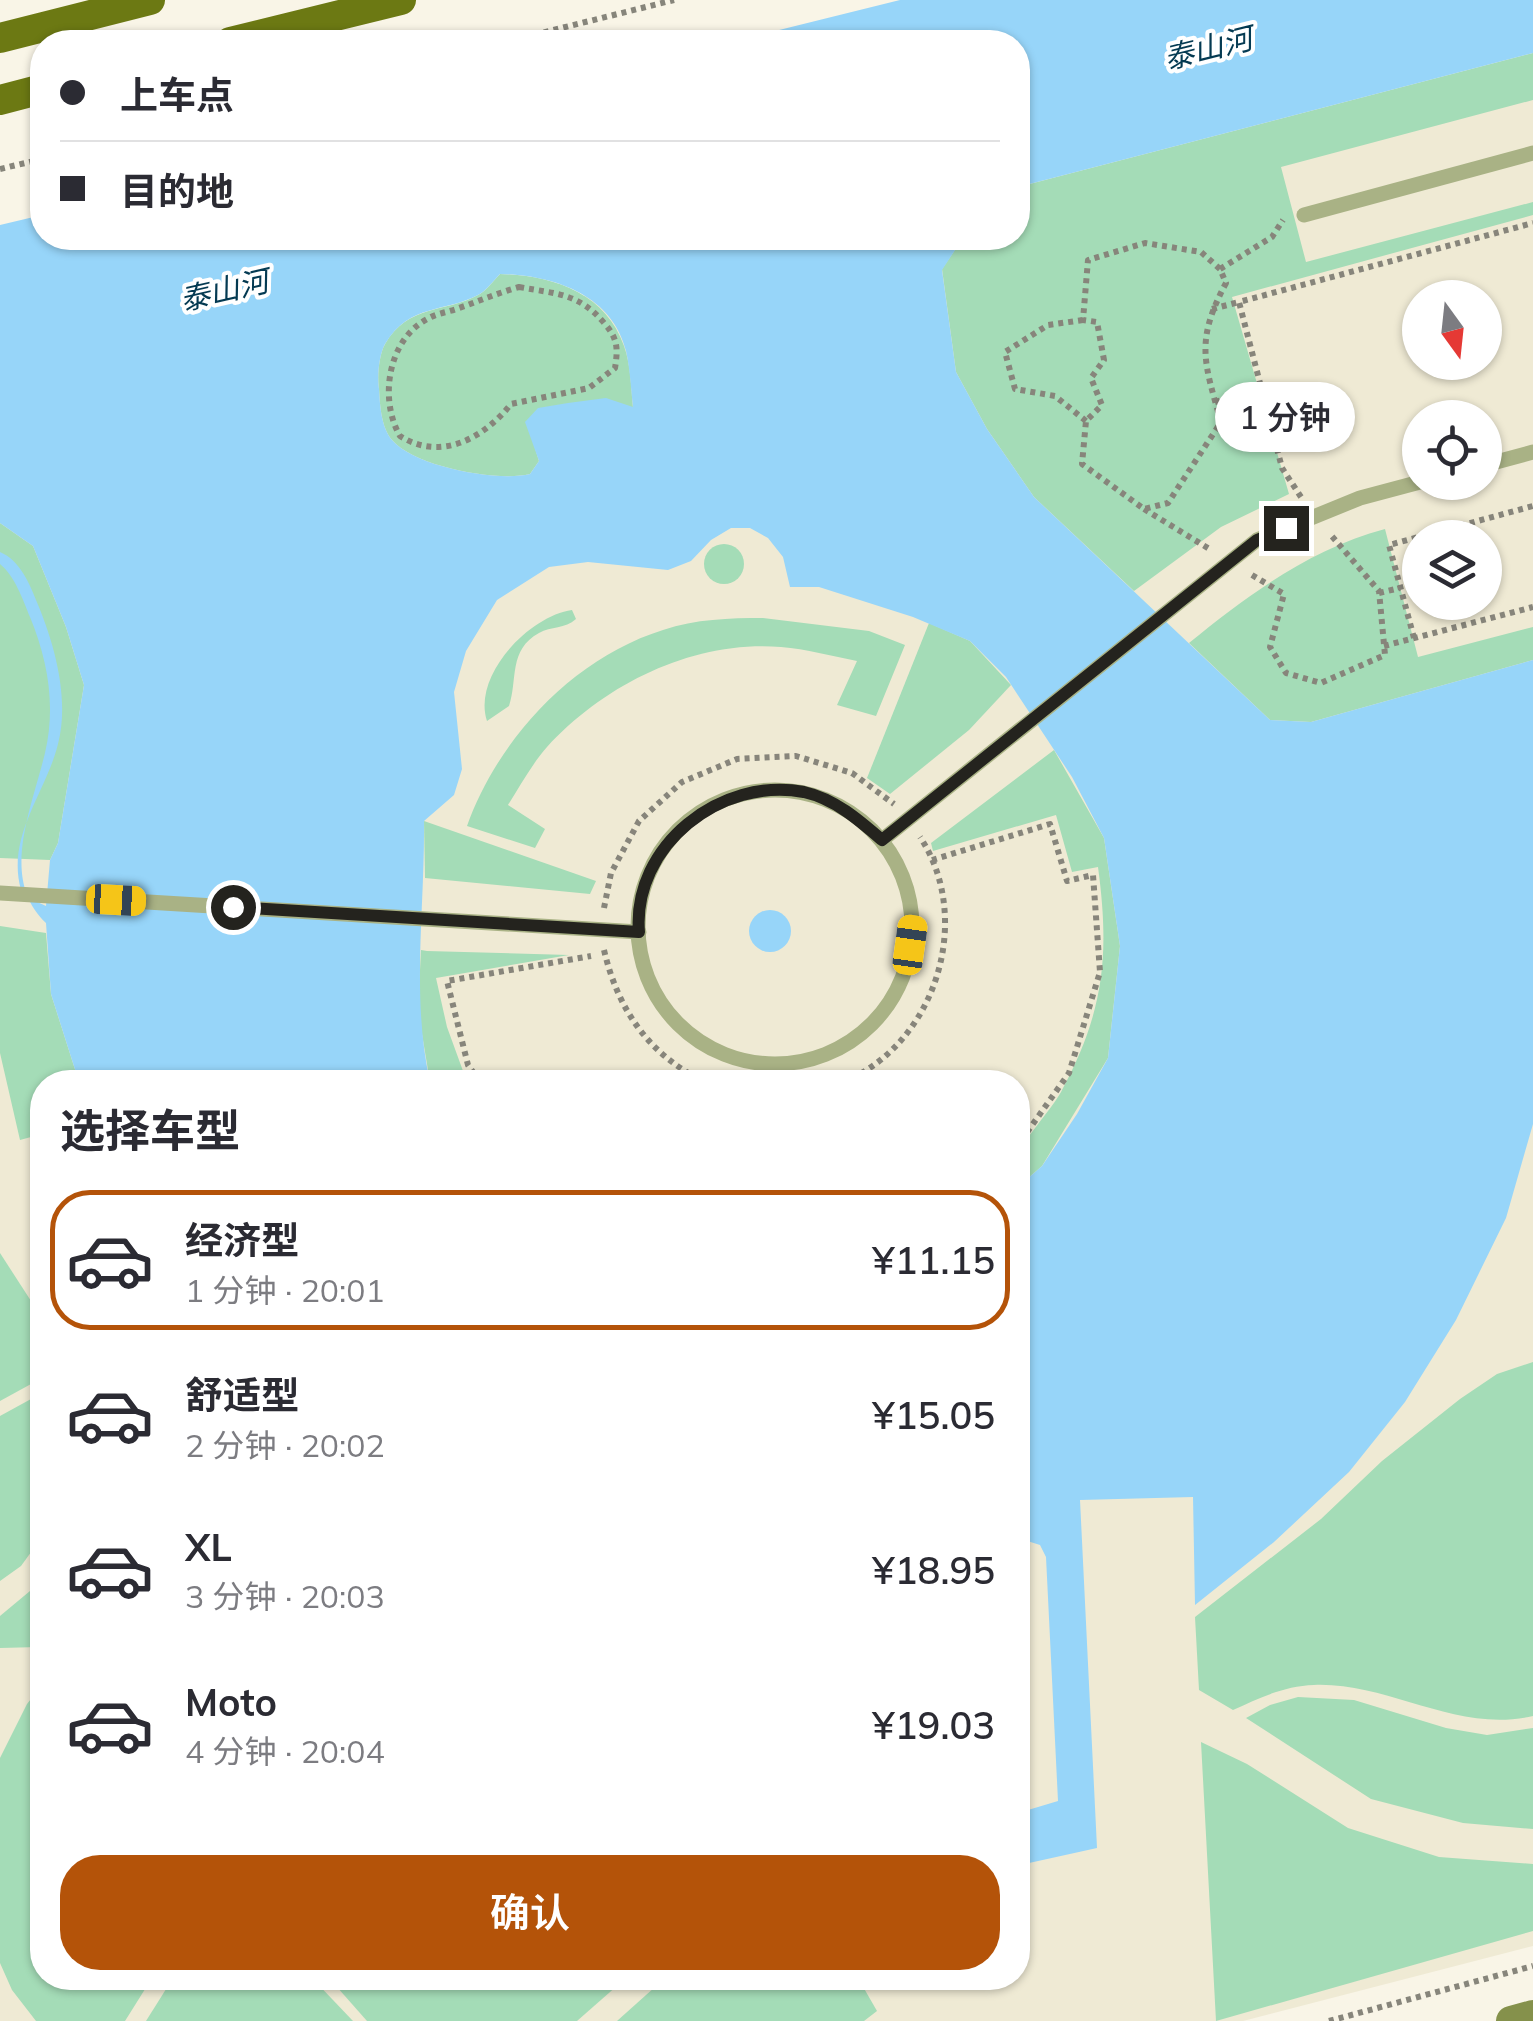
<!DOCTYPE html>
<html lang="zh">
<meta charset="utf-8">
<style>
:root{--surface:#fff;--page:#f7f7f7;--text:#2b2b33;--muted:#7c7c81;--line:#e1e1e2;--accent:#b45309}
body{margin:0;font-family:Mulish,"Noto Sans SC",sans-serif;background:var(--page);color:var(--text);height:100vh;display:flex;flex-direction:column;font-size:38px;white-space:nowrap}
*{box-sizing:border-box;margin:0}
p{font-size:32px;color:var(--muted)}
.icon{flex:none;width:55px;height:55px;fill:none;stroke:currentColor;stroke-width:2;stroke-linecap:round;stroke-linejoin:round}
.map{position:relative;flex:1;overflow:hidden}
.side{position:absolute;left:30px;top:1070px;width:1000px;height:920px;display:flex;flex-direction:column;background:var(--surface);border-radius:40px;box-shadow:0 2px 8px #0004}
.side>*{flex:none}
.hud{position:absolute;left:30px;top:30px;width:1000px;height:220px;border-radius:40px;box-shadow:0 2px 8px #0004;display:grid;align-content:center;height:220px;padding:0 30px;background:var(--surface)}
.needle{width:65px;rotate:165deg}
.buttons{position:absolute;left:1402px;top:280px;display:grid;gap:20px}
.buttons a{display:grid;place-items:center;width:100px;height:100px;border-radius:50%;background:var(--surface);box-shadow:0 2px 8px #0004;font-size:50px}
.end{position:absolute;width:45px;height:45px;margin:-22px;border:12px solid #24231e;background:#fff;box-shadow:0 0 0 5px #fff}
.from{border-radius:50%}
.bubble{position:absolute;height:70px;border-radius:35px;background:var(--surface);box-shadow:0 2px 8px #0004;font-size:32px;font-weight:600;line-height:70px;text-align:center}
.car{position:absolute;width:30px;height:60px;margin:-30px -15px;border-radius:12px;box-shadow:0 0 8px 2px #0007;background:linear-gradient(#f5c518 24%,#345 0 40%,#f5c518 0 76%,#345 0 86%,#f5c518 0)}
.hud b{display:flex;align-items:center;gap:35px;height:95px;font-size:38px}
.hud b+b{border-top:2px solid var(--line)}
.hud i{width:25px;height:25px;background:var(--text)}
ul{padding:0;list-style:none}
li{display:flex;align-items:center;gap:30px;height:140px;margin:0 20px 15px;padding:0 10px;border:5px solid transparent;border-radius:40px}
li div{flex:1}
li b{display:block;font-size:38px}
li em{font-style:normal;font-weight:600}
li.selected{border-color:var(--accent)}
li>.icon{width:90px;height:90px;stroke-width:1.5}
h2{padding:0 30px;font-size:45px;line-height:120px}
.cta{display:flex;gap:20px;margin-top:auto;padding:20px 30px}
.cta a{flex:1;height:115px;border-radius:40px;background:var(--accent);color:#fff;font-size:40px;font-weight:600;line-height:115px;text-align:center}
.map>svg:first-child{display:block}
.built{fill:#efead4;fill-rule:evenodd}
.green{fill:#a4dcb7}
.water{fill:#97d5f9;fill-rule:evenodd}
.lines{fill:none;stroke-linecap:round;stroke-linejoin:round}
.path{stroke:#87857b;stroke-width:6;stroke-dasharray:5 5;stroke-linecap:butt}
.service{stroke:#a9b285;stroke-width:15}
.secondary{stroke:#85914b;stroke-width:30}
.primary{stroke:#6c7913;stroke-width:30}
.route{stroke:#24231e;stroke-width:12}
.labels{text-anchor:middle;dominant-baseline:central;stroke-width:8;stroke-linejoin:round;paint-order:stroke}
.water-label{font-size:30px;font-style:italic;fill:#043a52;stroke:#fff}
</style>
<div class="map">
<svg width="1533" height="2021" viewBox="0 0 1533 2021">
<rect width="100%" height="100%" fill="#f9f5e7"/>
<!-- built -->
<path class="built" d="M1533 53V1946L1243 2021H0V442L816 238H1018V187ZM1420 298H1485V362H1420ZM1420 418H1485V482H1420ZM1420 538H1485V602H1420ZM42 1082H1018V1978H42Z"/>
<!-- green -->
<g class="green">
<path d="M1533 53V100L1281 167 1306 262 1533 202V215L1232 297 1289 494 1221 527 1134 591 1034 497 987 429 956 372 942 269 963 238H1018V187Z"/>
<path d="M500 274C552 275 606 293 624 346 631 365 631 388 633 408L534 445 539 461 530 474C498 482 415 467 392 440 381 427 380 405 379 389 377 376 379 355 385 344 408 304 445 313 478 295 486 291 494 280 500 274Z"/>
<path d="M0 523 33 546 66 627 84 685 58 843 50 860 0 858Z"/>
<path d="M1385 529 1418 657 1533 627V660L1311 722 1270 720 1189 643C1248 595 1310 549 1385 529Z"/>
<circle cx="724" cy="564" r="20"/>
<path d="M572 610 576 619C565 629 551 626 539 633 508 650 518 680 509 706L487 721C472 676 529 616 572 610Z"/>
<path d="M763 618 869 631 905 645 876 716 837 705 857 661C832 656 806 649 781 647 693 640 605 684 547 747 532 764 520 786 508 805L545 829 535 848 467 826C498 739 573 658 663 630 696 619 729 618 763 618Z"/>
<path d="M929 623 970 641 1011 685 969 730 890 794 867 778Z"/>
<path d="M1054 750 1104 838 1120 946 1108 1058 1042 1166 1018 1187C1018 1177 1015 1165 1018 1156 1021 1142 1052 1109 1061 1092 1104 1012 1110 956 1098 867L1072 872 1056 815 933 851 931 843Z"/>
<path d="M424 821 596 881 590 894 425 878Z"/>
<path d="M0 926 46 933 51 994 79 1082H42V1134L20 1140 0 1053Z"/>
<path d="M421 950 427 951 569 955 436 978 447 1027 467 1082H430L418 1010Z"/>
<path d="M0 1253 42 1318V1378L0 1401Z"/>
<path d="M1533 1362V1716C1456 1734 1389 1682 1314 1685 1284 1686 1259 1698 1233 1710L1199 1690 1195 1617 1321 1519 1382 1461 1460 1399 1497 1374Z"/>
<path d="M42 1393V1537L21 1566 0 1581V1416Z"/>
<path d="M42 1581V1638L39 1647 0 1648V1616Z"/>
<path d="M42 1685V1978H152L125 2021H36L12 1990 0 1963V1758L27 1704Z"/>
<path d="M1298 1697 1354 1700 1446 1728 1487 1735 1533 1728V1829L1463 1823 1371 1799 1246 1718 1270 1705Z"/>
<path d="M1201 1742 1247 1764 1348 1828 1439 1857 1533 1864V1931L1216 2021Z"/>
<path d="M173 1978H312L353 2021H146Z"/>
<path d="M329 1978H626L577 2021H367Z"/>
<path d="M665 1978H858L877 2011 864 2021H617Z"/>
</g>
<!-- water -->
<g class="water">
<path d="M900 0H1533V53L1018 187V42H731Z"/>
<path d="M42 215V238H963L942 270 956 372 987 429 1034 497 1270 720 1311 722 1533 660V1124L1506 1218 1456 1320 1405 1402 1349 1472 1274 1542 1195 1605 1193 1497 1080 1500 1097 1848 1020 1865 1018 1860V1813L1058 1801 1046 1557 1040 1545 1018 1538V1187L1042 1166 1077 1114 1108 1058 1120 946 1104 838 1072 777 1006 677 970 641 913 617 819 587H790L783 557 768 538 750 528H731L711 540 691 561 668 570 588 562 549 567 497 600 466 651 454 692 462 769 454 795 424 821C425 908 411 997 430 1082H79L51 994 46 923C0 879 30 814 45 753 56 706 48 661 30 617 23 600 15 576 0 564V552C19 560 29 582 36 600 54 642 70 698 58 744 46 793 6 836 21 890L31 899 46 906 50 860 58 843 84 685 66 627 33 546 0 523V225ZM500 274C552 275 612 294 626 351 630 369 631 389 633 407L606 398 568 403 538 408 525 422 539 461 530 474C498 482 415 467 392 440 381 427 380 405 379 389 377 376 379 355 385 344 410 303 444 313 478 295 486 291 494 280 500 274Z"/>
<circle cx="770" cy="931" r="21"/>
</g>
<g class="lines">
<!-- path -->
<g class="path">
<path d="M505 42 674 0"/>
<path d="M0 169 42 159"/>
<path d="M1220 269 1201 252 1145 243 1088 260 1083 320 1097 322 1104 360 1091 378 1102 405 1086 421 1082 464 1144 509 1168 503 1221 422C1204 362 1195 341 1226 283L1220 269 1272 237 1283 220"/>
<path d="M519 287C557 294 579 293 605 324 618 339 618 349 615 368L589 388 511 404C484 438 441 462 400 436 379 400 387 339 429 318 438 313 449 312 459 308 479 301 498 293 519 287Z"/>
<path d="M1212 309 1239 302"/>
<path d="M1083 320 1048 325 1005 352 1015 389 1055 396 1086 421"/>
<path d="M1215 402 1262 389"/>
<path d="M1301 497 1282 468 1239 302 1533 223"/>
<path d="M1144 509 1211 550"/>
<path d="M1252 575 1284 594 1270 647 1286 673 1321 683 1385 655 1379 591 1330 534"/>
<path d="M1379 593 1400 588"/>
<path d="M1414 638 1389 545 1533 506"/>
<path d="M1384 646 1533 607"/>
<path d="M932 860 1050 824 1067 881 1093 875 1100 972 1069 1073 1018 1145"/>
<path d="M604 908 611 873 639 821 682 782 737 759 796 756 852 773 894 804"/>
<path d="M604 950C618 1010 649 1055 705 1082"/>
<path d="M480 1082 468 1065 447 981 591 956"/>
<path d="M843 1082C935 1045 975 920 920 837"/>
<path d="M1329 2021 1533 1966"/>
</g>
<!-- service -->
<g class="service">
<path d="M1304 215 1533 153"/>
<path d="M1485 465 1533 452"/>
<circle cx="775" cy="927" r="137"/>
<path d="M882 840 1257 540 1360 498 1420 482"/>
<path d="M0 893 639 932"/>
</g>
<!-- secondary -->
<path class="secondary" d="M1511 2021 1533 2015"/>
<!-- primary -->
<g class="primary">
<path d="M0 38 150 0"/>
<path d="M230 42 401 0"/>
<path d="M0 100 42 89"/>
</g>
</g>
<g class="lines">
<!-- route -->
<path class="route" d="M233 907 639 932C632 846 721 776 804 792 835 799 859 820 882 840L1257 540 1286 528"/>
</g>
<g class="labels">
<!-- water labels -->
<g class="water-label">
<text transform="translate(1208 48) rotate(-14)">泰山河</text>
<text transform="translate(224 290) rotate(-13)">泰山河</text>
</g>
</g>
</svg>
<div class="buttons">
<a><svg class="needle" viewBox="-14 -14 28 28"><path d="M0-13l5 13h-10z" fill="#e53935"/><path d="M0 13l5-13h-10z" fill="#7c7c81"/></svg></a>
<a><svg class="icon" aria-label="locate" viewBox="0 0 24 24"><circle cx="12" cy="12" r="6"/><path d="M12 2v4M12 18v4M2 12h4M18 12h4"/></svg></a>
<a><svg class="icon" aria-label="layers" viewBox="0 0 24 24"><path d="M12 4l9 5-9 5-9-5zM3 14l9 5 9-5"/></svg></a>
</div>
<i class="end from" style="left:233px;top:907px"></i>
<i class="end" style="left:1286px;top:528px"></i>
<div class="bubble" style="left:1215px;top:382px;width:140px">1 分钟</div>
<i class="car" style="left:116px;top:900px;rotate:93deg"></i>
<i class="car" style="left:910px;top:945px;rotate:8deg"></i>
<div class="hud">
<b><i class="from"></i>上车点</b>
<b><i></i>目的地</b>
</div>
<section class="side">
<h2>选择车型</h2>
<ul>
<li class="selected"><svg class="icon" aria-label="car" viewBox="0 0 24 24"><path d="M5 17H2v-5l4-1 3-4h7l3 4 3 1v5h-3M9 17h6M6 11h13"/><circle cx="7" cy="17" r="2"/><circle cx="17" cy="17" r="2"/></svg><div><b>经济型</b><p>1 分钟 · 20:01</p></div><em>¥11.15</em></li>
<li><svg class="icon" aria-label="car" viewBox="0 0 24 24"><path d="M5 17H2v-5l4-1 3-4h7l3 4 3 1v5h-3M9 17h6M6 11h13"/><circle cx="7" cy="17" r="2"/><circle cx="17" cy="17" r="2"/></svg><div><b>舒适型</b><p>2 分钟 · 20:02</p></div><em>¥15.05</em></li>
<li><svg class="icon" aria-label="car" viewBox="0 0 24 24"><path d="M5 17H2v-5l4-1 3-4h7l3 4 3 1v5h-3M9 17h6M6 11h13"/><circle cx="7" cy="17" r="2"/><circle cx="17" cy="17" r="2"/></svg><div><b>XL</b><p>3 分钟 · 20:03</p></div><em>¥18.95</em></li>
<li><svg class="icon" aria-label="car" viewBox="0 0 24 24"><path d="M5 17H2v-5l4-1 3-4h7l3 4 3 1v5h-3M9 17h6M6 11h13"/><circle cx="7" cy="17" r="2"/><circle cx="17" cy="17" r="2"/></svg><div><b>Moto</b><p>4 分钟 · 20:04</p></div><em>¥19.03</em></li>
</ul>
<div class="cta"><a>确认</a></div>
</section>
</div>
